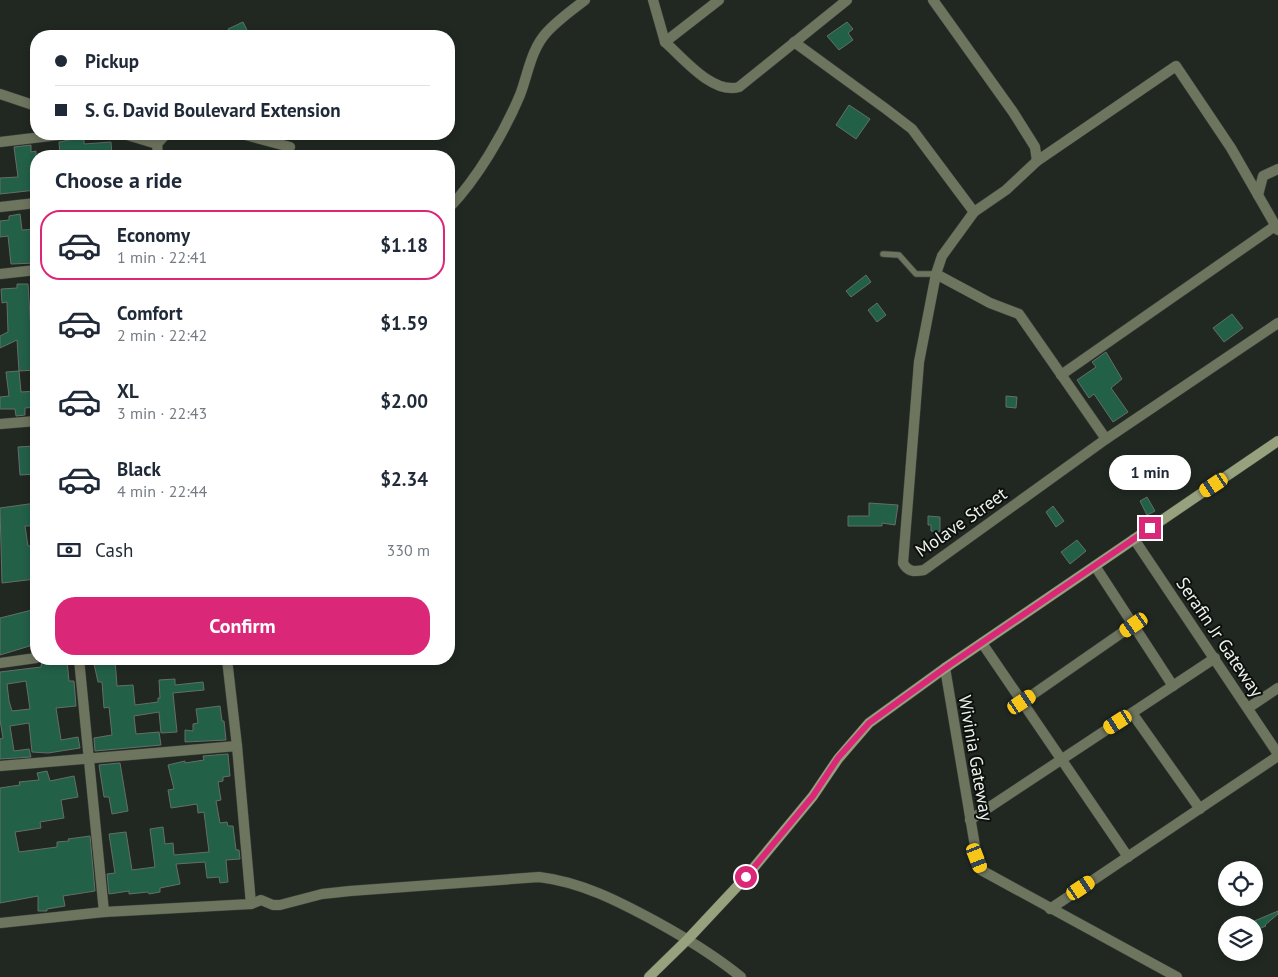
<!DOCTYPE html>
<meta charset="utf-8">
<style>
:root{--surface:#fff;--page:#f6f6f7;--text:#1f2937;--muted:#747a83;--line:#e0e1e3;--accent:#db2777}
body{margin:0;font-family:"PT Sans",sans-serif;background:var(--page);color:var(--text);height:100vh;display:flex;flex-direction:column;font-size:19px;white-space:nowrap}
*{box-sizing:border-box;margin:0}
p{font-size:16px;color:var(--muted)}
.icon{flex:none;width:28px;height:28px;fill:none;stroke:currentColor;stroke-width:2;stroke-linecap:round;stroke-linejoin:round}
.map{position:relative;flex:1;overflow:hidden}
.sheet{position:absolute;left:30px;top:150px;width:425px;height:515px;display:flex;flex-direction:column;background:var(--surface);border-radius:20px;box-shadow:0 2px 8px #0003}
.sheet>*{flex:none}
.banner{position:absolute;left:30px;top:30px;width:425px;height:110px;border-radius:20px;box-shadow:0 2px 8px #0003;display:grid;align-content:center;height:110px;padding:0 25px;background:var(--surface)}
.buttons{position:absolute;left:1218px;top:861px;display:grid;gap:10px}
.buttons a{display:grid;place-items:center;width:45px;height:45px;border-radius:50%;background:var(--surface);box-shadow:0 2px 8px #0003;font-size:25px}
.end{position:absolute;width:22px;height:22px;margin:-11px;border:6px solid #db2777;background:#fff;box-shadow:0 0 0 2px #fff}
.from{border-radius:50%}
.bubble{position:absolute;height:35px;border-radius:18px;background:var(--surface);box-shadow:0 2px 8px #0003;font-size:16px;font-weight:700;line-height:35px;text-align:center}
.car{position:absolute;width:15px;height:30px;margin:-15px -8px;border-radius:6px;box-shadow:0 0 4px 1px #0007;background:linear-gradient(#f5c518 24%,#345 0 40%,#f5c518 0 76%,#345 0 86%,#f5c518 0)}
.banner b{display:flex;align-items:center;gap:18px;height:48px;font-size:19px}
.banner b+b{border-top:1px solid var(--line)}
.banner i{width:12px;height:12px;background:var(--text)}
ul{padding:0;list-style:none}
li{display:flex;align-items:center;gap:15px;height:70px;margin:0 10px 8px;padding:0 15px;border:2px solid transparent;border-radius:20px}
li div{flex:1}
li b{display:block;font-size:19px}
li em{font-style:normal;font-weight:700}
li.current{border-color:var(--accent)}
li>.icon{width:45px;height:45px;stroke-width:1.5}
h2{padding:0 25px;font-size:22px;line-height:60px}
.pay{display:flex;align-items:center;gap:12px;height:55px;padding:0 25px;font-size:19px}
.pay p{margin-inline-start:auto}
.primary-button{display:flex;gap:10px;margin-top:auto;padding:10px 25px}
.primary-button a{flex:1;height:58px;border-radius:20px;background:var(--accent);color:#fff;font-size:20px;font-weight:700;line-height:58px;text-align:center}
.map>svg:first-child{display:block}
.building{fill:#236048;stroke:#636f69;fill-rule:evenodd}
.lines{fill:none;stroke-linecap:round;stroke-linejoin:round}
.lane-casing{stroke:#3e443d;stroke-width:7}
.street-casing{stroke:#3e443d;stroke-width:11}
.secondary-casing{stroke:#3e443d;stroke-width:11}
.lane{stroke:#6e755f;stroke-width:5.5}
.street{stroke:#6e755f;stroke-width:10}
.secondary{stroke:#97a17e;stroke-width:10}
.route{stroke:#db2777;stroke-width:6}
.labels{text-anchor:middle;dominant-baseline:central;stroke-width:4;stroke-linejoin:round;paint-order:stroke}
.street-label{font-size:18px;fill:#edf2ec;stroke:#0d100d}
</style>
<div class="map">
<svg width="1278" height="977" viewBox="0 0 1278 977">
<rect width="100%" height="100%" fill="#212821"/>
<!-- building -->
<g class="building">
<path d="M243 22 248 32 239 36H231L228 29Z"/>
<path d="M847 22 853 29 848 33 853 40 839 50 827 36Z"/>
<path d="M849 105 870 119 856 139 836 125Z"/>
<path d="M84 137V144L111 142 112 156H60L59 142Z"/>
<path d="M31 145V152L36 151V190L0 194V178L18 177 14 147Z"/>
<path d="M20 214 22 230 36 229V263L11 264 8 236 0 237V221L9 220V216Z"/>
<path d="M866 275 871 282 851 297 846 291Z"/>
<path d="M17 284H28L32 348H36V370L19 371 17 340 0 348V336L8 332 7 302 2 303 1 289 17 288Z"/>
<path d="M877 303 886 315 877 322 868 310Z"/>
<path d="M1232 314 1243 328 1224 342 1213 328Z"/>
<path d="M1106 352 1122 379 1111 388 1128 412 1113 422 1094 394 1089 398 1077 380 1096 367 1092 362Z"/>
<path d="M19 371 21 392 36 391V407L25 408V415L16 416 15 409H0V397L9 396 6 372Z"/>
<path d="M1006 396 1017 397 1016 408 1006 407Z"/>
<path d="M34 446 36 474 20 475 18 447Z"/>
<path d="M1147 497 1155 511 1147 515 1140 501Z"/>
<path d="M36 503V526H25L28 546 36 545V579L2 583 0 508Z"/>
<path d="M869 503 898 505 895 525 882 523V526H848V516H869Z"/>
<path d="M1053 506 1064 521 1056 527 1046 512Z"/>
<path d="M928 516 940 517V532L931 531V525H928Z"/>
<path d="M1077 540 1086 551 1070 564 1061 552Z"/>
<path d="M36 609V644L0 655V618Z"/>
<path d="M49 659V661L67 660 69 681H74L76 706 56 708 61 740 78 737 80 748 48 753 32 752 29 723 10 726 14 751 29 749 31 757 0 759V739L3 738 0 720V672L41 667 42 660ZM26 681 30 709 12 711 9 701 7 684Z"/>
<path d="M93 659H115L117 686 133 685 135 705 158 702V698H160L159 680 175 679V685L203 682 204 690 173 693 177 732 161 733 159 712 134 716 136 734 159 732 161 745 95 751 94 738 112 735 109 707 104 708 102 682H98Z"/>
<path d="M220 706 222 721H224L226 740 185 742V730L193 731V724L198 723 196 709Z"/>
<path d="M228 754 230 776 223 777V781L218 782 221 800 216 801 220 823 227 822 228 826H233L236 850H239L240 859 226 860 228 882 220 883 219 877 207 878 205 862 176 864 180 884 160 888V892L149 894 148 892 129 894V891L109 894 107 874 115 873 109 834 126 832 132 870 155 867 150 829 163 827 165 844 173 843 174 855 209 852 204 812 198 813 197 804 171 808 168 790 174 789 168 765 185 761V763L204 760 203 756Z"/>
<path d="M120 763 128 811 112 814 109 797H104L99 765Z"/>
<path d="M47 771 50 781 74 776 78 797 61 800 64 818 40 822 41 828 15 832 19 852 57 847V842L69 841 68 839 90 836 95 891 63 896 65 906 47 909V911H38V896L0 903V788L20 785 19 782 39 780 37 773Z"/>
<path d="M1278 911V914L1265 925 1266 926 1256 930 1252 922Z"/>
</g>
<g class="lines">
<!-- lane casing -->
<g class="lane-casing">
<path id="lane" d="M883 254 899 255 916 274H936"/>
</g>
<!-- street casing -->
<g class="street-casing">
<g id="street">
<path d="M653 0 665 42"/>
<path d="M933 0 1013 112 1035 147 1037 161"/>
<path d="M665 42C683 58 713 95 739 87L847 0"/>
<path d="M665 42 719 0"/>
<path d="M794 42 886 109 912 129 974 212"/>
<path d="M0 94 36 106"/>
<path d="M124 134 157 144"/>
<path d="M242 134 290 147"/>
<path d="M0 142 67 134"/>
<path d="M157 144 166 134"/>
<path d="M157 144 158 156"/>
<path d="M1258 195 1263 176 1278 169"/>
<path d="M0 207 36 203"/>
<path d="M449 208C477 179 504 133 520 95 528 74 531 49 547 32 558 20 572 10 585 0"/>
<path d="M1278 230 1231 148 1176 66 1037 161 1006 190 974 212 942 256 936 274 919 362 903 563C908 572 914 572 924 570L1106 439 1278 323"/>
<path d="M0 274 36 270"/>
<path d="M936 274 990 303 1019 314 1106 439"/>
<path d="M1061 375 1275 226"/>
<path d="M0 424 36 421"/>
<path d="M1134 539 1278 754"/>
<path d="M1095 566 1173 686"/>
<path d="M982 643 1128 857"/>
<path d="M79 659 104 912"/>
<path d="M0 663 36 658"/>
<path d="M945 668 977 858 981 870 1177 977"/>
<path d="M1022 702 1133 625"/>
<path d="M1248 708 1278 688"/>
<path d="M1132 713 1200 809"/>
<path d="M0 766 237 746"/>
<path d="M970 820 1215 658"/>
<path d="M251 904 261 900 273 905H280L322 894 350 891 539 877C581 882 618 901 655 921 686 938 714 955 741 977"/>
<path d="M1050 909 1278 756"/>
<path d="M0 923 104 912 251 904 237 746 227 659"/>
</g>
</g>
<!-- secondary casing -->
<g class="secondary-casing">
<path id="secondary" d="M649 977 688 939 746 877 813 796 838 759 869 723 945 668 1278 441"/>
</g>
<!-- lane -->
<use href="#lane" class="lane"/>
<!-- street -->
<use href="#street" class="street"/>
<!-- secondary -->
<use href="#secondary" class="secondary"/>
</g>
<g class="lines">
<!-- route -->
<path class="route" d="M746 877 813 796 838 758 869 723 945 668 1150 528"/>
</g>
<g class="labels">
<!-- street labels -->
<g class="street-label">
<text transform="translate(961 522) rotate(-35)">Molave Street</text>
<text transform="translate(1220 637) rotate(56)">Serafin Jr Gateway</text>
<text transform="translate(976 758) rotate(80)">Wivinia Gateway</text>
</g>
</g>
</svg>
<div class="buttons">
<a><svg class="icon" aria-label="locate" viewBox="0 0 24 24"><circle cx="12" cy="12" r="6"/><path d="M12 2v4M12 18v4M2 12h4M18 12h4"/></svg></a>
<a><svg class="icon" aria-label="layers" viewBox="0 0 24 24"><path d="M12 4l9 5-9 5-9-5zM3 14l9 5 9-5"/></svg></a>
</div>
<i class="end from" style="left:746px;top:877px"></i>
<i class="end" style="left:1150px;top:528px"></i>
<div class="bubble" style="left:1109px;top:455px;width:82px">1 min</div>
<i class="car" style="left:1214px;top:485px;rotate:236deg"></i>
<i class="car" style="left:1134px;top:625px;rotate:235deg"></i>
<i class="car" style="left:1022px;top:702px;rotate:56deg"></i>
<i class="car" style="left:1118px;top:722px;rotate:237deg"></i>
<i class="car" style="left:977px;top:858px;rotate:159deg"></i>
<i class="car" style="left:1081px;top:888px;rotate:56deg"></i>
<div class="banner">
<b><i class="from"></i>Pickup</b>
<b><i></i>S. G. David Boulevard Extension</b>
</div>
<section class="sheet">
<h2>Choose a ride</h2>
<ul>
<li class="current"><svg class="icon" aria-label="car" viewBox="0 0 24 24"><path d="M5 17H2v-5l4-1 3-4h7l3 4 3 1v5h-3M9 17h6M6 11h13"/><circle cx="7" cy="17" r="2"/><circle cx="17" cy="17" r="2"/></svg><div><b>Economy</b><p>1 min · 22:41</p></div><em>$1.18</em></li>
<li><svg class="icon" aria-label="car" viewBox="0 0 24 24"><path d="M5 17H2v-5l4-1 3-4h7l3 4 3 1v5h-3M9 17h6M6 11h13"/><circle cx="7" cy="17" r="2"/><circle cx="17" cy="17" r="2"/></svg><div><b>Comfort</b><p>2 min · 22:42</p></div><em>$1.59</em></li>
<li><svg class="icon" aria-label="car" viewBox="0 0 24 24"><path d="M5 17H2v-5l4-1 3-4h7l3 4 3 1v5h-3M9 17h6M6 11h13"/><circle cx="7" cy="17" r="2"/><circle cx="17" cy="17" r="2"/></svg><div><b>XL</b><p>3 min · 22:43</p></div><em>$2.00</em></li>
<li><svg class="icon" aria-label="car" viewBox="0 0 24 24"><path d="M5 17H2v-5l4-1 3-4h7l3 4 3 1v5h-3M9 17h6M6 11h13"/><circle cx="7" cy="17" r="2"/><circle cx="17" cy="17" r="2"/></svg><div><b>Black</b><p>4 min · 22:44</p></div><em>$2.34</em></li>
</ul>
<div class="pay"><svg class="icon" aria-label="cash" viewBox="0 0 24 24"><path d="M3 7h18v10H3z"/><circle cx="12" cy="12" r="2"/></svg>Cash<p>330 m</p></div>
<div class="primary-button"><a>Confirm</a></div>
</section>
</div>
